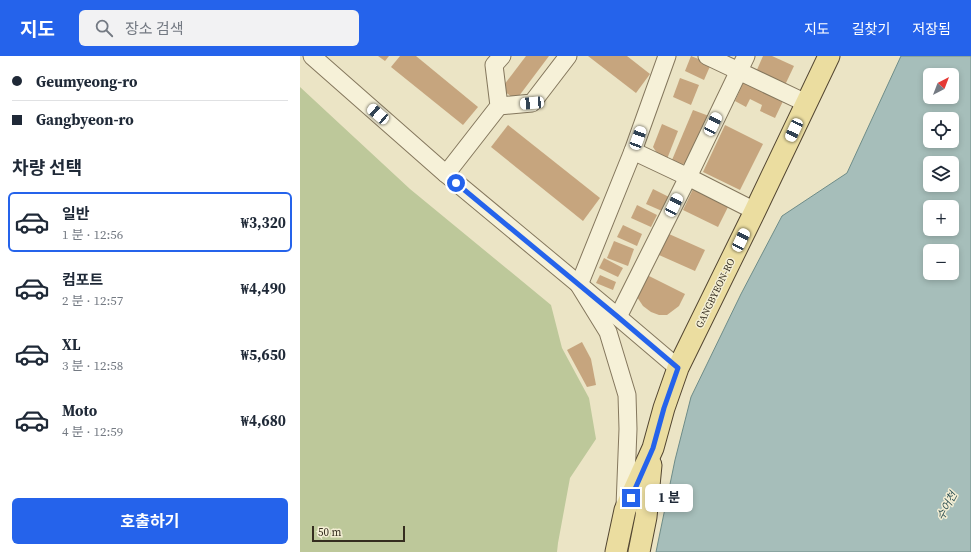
<!DOCTYPE html>
<html lang="ko">
<meta charset="utf-8">
<style>
:root{--surface:#fff;--page:#f2f2f3;--text:#1f2937;--muted:#747a83;--line:#e0e1e3;--accent:#2563eb}
body{margin:0;font-family:"Source Serif 4","Noto Sans KR",serif;background:var(--page);color:var(--text);height:100vh;display:flex;flex-direction:column;font-size:15px;white-space:nowrap}
*{box-sizing:border-box;margin:0}
p{font-size:13px;color:var(--muted)}
.icon{flex:none;width:22px;height:22px;fill:none;stroke:currentColor;stroke-width:2;stroke-linecap:round;stroke-linejoin:round}
.map{position:relative;flex:1;overflow:hidden}
.panel{display:flex;flex-direction:column;background:var(--surface);width:300px}
.panel>*{flex:none}
.guide{display:grid;align-content:center;height:88px;padding:0 12px;background:var(--surface)}
.needle{width:26px;rotate:42deg}
.buttons{position:absolute;left:623px;top:12px;display:grid;gap:8px}
.buttons a{display:grid;place-items:center;width:36px;height:36px;border-radius:6px;background:var(--surface);box-shadow:0 2px 6px #0003;font-size:20px}
.scale{position:absolute;left:12px;bottom:10px;width:93px;box-sizing:border-box;padding-left:4px;border:2px solid #352d1f;border-top:0;font-size:11px;line-height:14px;white-space:nowrap;color:#352d1f;-webkit-text-stroke:3px #f3eed4;paint-order:stroke}
.end{position:absolute;width:18px;height:18px;margin:-9px;border:5px solid #2563eb;background:#fff;box-shadow:0 0 0 2px #fff}
.from{border-radius:50%}
.bubble{position:absolute;height:28px;border-radius:6px;background:var(--surface);box-shadow:0 2px 6px #0003;font-size:13px;font-weight:700;line-height:28px;text-align:center}
.car{position:absolute;width:12px;height:24px;margin:-12px -6px;border-radius:5px;box-shadow:0 0 3px 1px #0007;background:linear-gradient(#fff 24%,#345 0 40%,#fff 0 76%,#345 0 86%,#fff 0)}
.guide b{display:flex;align-items:center;gap:14px;height:38px;font-size:15px}
.guide b+b{border-top:1px solid var(--line)}
.guide i{width:10px;height:10px;background:var(--text)}
ul{padding:0;list-style:none}
li{display:flex;align-items:center;gap:12px;height:60px;margin:0 8px 6px;padding:0 4px;border:2px solid transparent;border-radius:6px}
li div{flex:1}
li b{display:block;font-size:15px}
li em{font-style:normal;font-weight:700}
li.selected{border-color:var(--accent)}
li>.icon{width:36px;height:36px;stroke-width:1.5}
h2{padding:0 12px;font-size:18px;line-height:48px}
.action{display:flex;gap:8px;margin-top:auto;padding:8px 12px}
.action a{flex:1;height:46px;border-radius:6px;background:var(--accent);color:#fff;font-size:16px;font-weight:700;line-height:46px;text-align:center}
header{display:flex;align-items:center;gap:24px;box-sizing:border-box;height:56px;padding:0 20px;background:var(--accent);color:#fff}
header strong{font-size:19px}
nav{display:flex;gap:22px;margin-inline-start:auto;font-size:14px}
.search{width:280px;height:36px;background:var(--page);display:flex;align-items:center;gap:10px;box-sizing:border-box;padding:0 14px;border-radius:6px;color:var(--muted);font-size:15px}
main{display:flex;flex:1;min-height:0}
.map>svg:first-child{display:block}
.green{fill:#bdc89a}
.water{fill:#a6beba;stroke:#6e8c88;fill-rule:evenodd}
.building{fill:#c6a57e}
.lines{fill:none;stroke-linecap:round;stroke-linejoin:round}
.minor-casing{stroke:#84775d;stroke-width:19}
.major-casing{stroke:#524531;stroke-width:23}
.minor{stroke:#f6f1d8;stroke-width:17}
.major{stroke:#ebdda0;stroke-width:21}
.route{stroke:#2563eb;stroke-width:5}
.labels{text-anchor:middle;dominant-baseline:central;stroke-width:3;stroke-linejoin:round;paint-order:stroke}
.street-label{font-size:10px;fill:#352d1f;stroke:#f3eed4}
.water-label{font-size:11px;font-style:italic;fill:#305254;stroke:#f3eed4}
</style>
<header>
<strong>지도</strong>
<div class="search"><svg class="icon" aria-label="search" viewBox="0 0 24 24"><circle cx="10" cy="10" r="6"/><path d="M15 15l6 6"/></svg>장소 검색</div>
<nav><a>지도</a><a>길찾기</a><a>저장됨</a></nav>
</header>
<main>
<section class="panel">
<div class="guide">
<b><i class="from"></i>Geumyeong-ro</b>
<b><i></i>Gangbyeon-ro</b>
</div>
<h2>차량 선택</h2>
<ul>
<li class="selected"><svg class="icon" aria-label="car" viewBox="0 0 24 24"><path d="M5 17H2v-5l4-1 3-4h7l3 4 3 1v5h-3M9 17h6M6 11h13"/><circle cx="7" cy="17" r="2"/><circle cx="17" cy="17" r="2"/></svg><div><b>일반</b><p>1 분 · 12:56</p></div><em>₩3,320</em></li>
<li><svg class="icon" aria-label="car" viewBox="0 0 24 24"><path d="M5 17H2v-5l4-1 3-4h7l3 4 3 1v5h-3M9 17h6M6 11h13"/><circle cx="7" cy="17" r="2"/><circle cx="17" cy="17" r="2"/></svg><div><b>컴포트</b><p>2 분 · 12:57</p></div><em>₩4,490</em></li>
<li><svg class="icon" aria-label="car" viewBox="0 0 24 24"><path d="M5 17H2v-5l4-1 3-4h7l3 4 3 1v5h-3M9 17h6M6 11h13"/><circle cx="7" cy="17" r="2"/><circle cx="17" cy="17" r="2"/></svg><div><b>XL</b><p>3 분 · 12:58</p></div><em>₩5,650</em></li>
<li><svg class="icon" aria-label="car" viewBox="0 0 24 24"><path d="M5 17H2v-5l4-1 3-4h7l3 4 3 1v5h-3M9 17h6M6 11h13"/><circle cx="7" cy="17" r="2"/><circle cx="17" cy="17" r="2"/></svg><div><b>Moto</b><p>4 분 · 12:59</p></div><em>₩4,680</em></li>
</ul>
<div class="action"><a>호출하기</a></div>
</section>
<div class="map">
<svg width="671" height="496" viewBox="0 0 671 496">
<rect width="100%" height="100%" fill="#ebe4c5"/>
<!-- green -->
<path class="green" d="M0 31 110 133 251 249 262 292 289 342 296 383 270 422 258 487 257 496H0Z"/>
<!-- water -->
<path class="water" d="M601 0H671V496H356L375 404 391 341 441 238 482 160 547 117ZM630 19H652V41H630ZM630 63H652V85H630ZM630 107H652V129H630ZM630 151H652V173H630ZM630 195H652V217H630Z"/>
<!-- building -->
<g class="building">
<path d="M78 0H89L85 5Z"/>
<path d="M100 0H116L178 51 163 69 91 11Z"/>
<path d="M226 0H249L216 44 201 33Z"/>
<path d="M288 0H327L350 18 336 37Z"/>
<path d="M391 0 411 8 404 24 385 15Z"/>
<path d="M463 0H472L494 10 485 29 456 16Z"/>
<path d="M380 22 399 29 391 49 373 41Z"/>
<path d="M445 23 484 43 475 62 460 55 462 49 450 43 446 51 435 45Z"/>
<path d="M393 54 409 60 390 105 381 109 372 104Z"/>
<path d="M362 68 378 75 367 103 359 100 353 91Z"/>
<path d="M208 69 300 142 283 165 191 91Z"/>
<path d="M425 69 463 88 440 134 403 116Z"/>
<path d="M353 133 369 141 362 155 346 148Z"/>
<path d="M393 133 428 151 418 171 383 154Z"/>
<path d="M337 149 357 159 351 171 331 162Z"/>
<path d="M323 169 342 178 337 190 317 181Z"/>
<path d="M369 178 405 194 395 215 359 199Z"/>
<path d="M314 185 334 193 328 210 307 202Z"/>
<path d="M304 202 323 212 318 221 299 212Z"/>
<path d="M300 219 316 226 313 234 296 227Z"/>
<path d="M347 219 385 238 379 250 367 259H359L351 256 343 250 337 241Z"/>
<path d="M282 286 291 303 296 329 287 331 267 294Z"/>
</g>
<g class="lines">
<!-- minor casing -->
<g class="minor-casing">
<g id="minor">
<path d="M12 0 146 118 318 261 378 312"/>
<path d="M407 0 506 47"/>
<path d="M199 50 232 47 268 0"/>
<path d="M333 95 388 121 455 155"/>
<path d="M146 118 199 50 194 9 202 0"/>
<path d="M318 261 388 121 446 0"/>
<path d="M325 450 328 373 327 339 308 276 279 229 333 95 367 0"/>
</g>
</g>
<!-- major casing -->
<g class="major-casing">
<g id="major">
<path d="M316 496 325 454 353 392 364 352 378 312 455 155 529 0"/>
<path d="M339 496 346 461 351 409"/>
</g>
</g>
<!-- minor -->
<use href="#minor" class="minor"/>
<!-- major -->
<use href="#major" class="major"/>
</g>
<g class="lines">
<!-- route -->
<path class="route" d="M156 127 318 261 378 312 364 352 353 392 331 442"/>
</g>
<g class="labels">
<!-- street labels -->
<g class="street-label">
<text transform="translate(415 237) rotate(-64)">GANGBYEON-RO</text>
</g>
<!-- water labels -->
<g class="water-label">
<text transform="translate(647 450) rotate(-62)">수어천</text>
</g>
</g>
</svg>
<div class="buttons">
<a><svg class="needle" viewBox="-14 -14 28 28"><path d="M0-13l5 13h-10z" fill="#e53935"/><path d="M0 13l5-13h-10z" fill="#747a83"/></svg></a>
<a><svg class="icon" aria-label="locate" viewBox="0 0 24 24"><circle cx="12" cy="12" r="6"/><path d="M12 2v4M12 18v4M2 12h4M18 12h4"/></svg></a>
<a><svg class="icon" aria-label="layers" viewBox="0 0 24 24"><path d="M12 4l9 5-9 5-9-5zM3 14l9 5 9-5"/></svg></a>
<a>+</a>
<a>−</a>
</div>
<div class="scale">50 m</div>
<i class="end from" style="left:156px;top:127px"></i>
<i class="end" style="left:331px;top:442px"></i>
<div class="bubble" style="left:345px;top:428px;width:48px">1 분</div>
<i class="car" style="left:232px;top:47px;rotate:265deg"></i>
<i class="car" style="left:78px;top:58px;rotate:311deg"></i>
<i class="car" style="left:413px;top:68px;rotate:26deg"></i>
<i class="car" style="left:494px;top:74px;rotate:205deg"></i>
<i class="car" style="left:338px;top:82px;rotate:20deg"></i>
<i class="car" style="left:374px;top:149px;rotate:26deg"></i>
<i class="car" style="left:441px;top:184px;rotate:26deg"></i>
</div>
</main>
